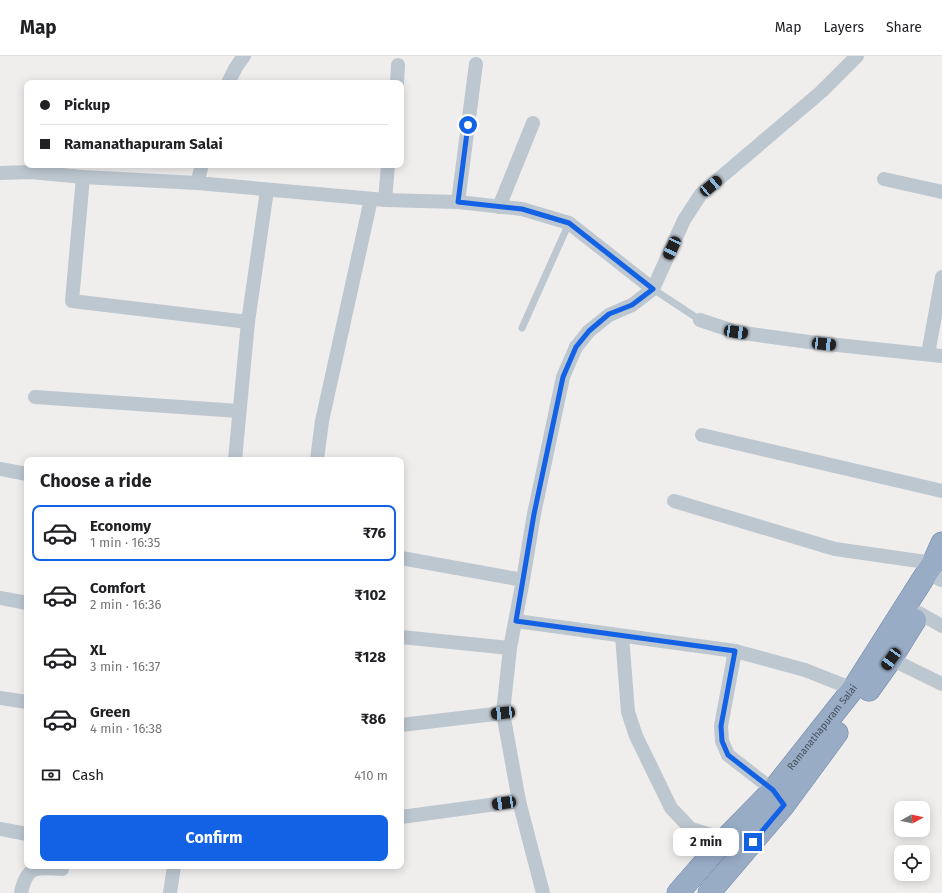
<!DOCTYPE html>
<meta charset="utf-8">
<style>
:root{--surface:#fff;--page:#f6f6f6;--text:#202124;--muted:#757577;--line:#e0e0e0;--accent:#1361e4}
body{margin:0;font-family:"Fira Sans",sans-serif;background:var(--page);color:var(--text);height:100vh;display:flex;flex-direction:column;font-size:15px;white-space:nowrap}
*{box-sizing:border-box;margin:0}
p{font-size:13px;color:var(--muted)}
.icon{flex:none;width:22px;height:22px;fill:none;stroke:currentColor;stroke-width:2;stroke-linecap:round;stroke-linejoin:round}
.map{position:relative;flex:1;overflow:hidden}
.side{position:absolute;left:24px;top:401px;width:380px;height:412px;display:flex;flex-direction:column;background:var(--surface);border-radius:8px;box-shadow:0 2px 10px #0003}
.side>*{flex:none}
.hud{position:absolute;left:24px;top:24px;width:380px;height:88px;border-radius:8px;box-shadow:0 2px 10px #0003;display:grid;align-content:center;height:88px;padding:0 16px;background:var(--surface)}
.needle{width:26px;rotate:82deg}
.fabs{position:absolute;left:894px;top:745px;display:grid;gap:8px}
.fabs a{display:grid;place-items:center;width:36px;height:36px;border-radius:8px;background:var(--surface);box-shadow:0 2px 10px #0003;font-size:20px}
.end{position:absolute;width:18px;height:18px;margin:-9px;border:5px solid #1361e4;background:#fff;box-shadow:0 0 0 2px #fff}
.from{border-radius:50%}
.bubble{position:absolute;height:28px;border-radius:8px;background:var(--surface);box-shadow:0 2px 10px #0003;font-size:13px;font-weight:700;line-height:28px;text-align:center}
.car{position:absolute;width:12px;height:24px;margin:-12px -6px;border-radius:5px;box-shadow:0 0 3px 1px #0007;background:linear-gradient(#222 24%,#8ab4d8 0 40%,#222 0 76%,#8ab4d8 0 86%,#222 0)}
.hud b{display:flex;align-items:center;gap:14px;height:38px;font-size:15px}
.hud b+b{border-top:1px solid var(--line)}
.hud i{width:10px;height:10px;background:var(--text)}
ul{padding:0;list-style:none}
li{display:flex;align-items:center;gap:12px;height:56px;margin:0 8px 6px;padding:0 8px;border:2px solid transparent;border-radius:8px}
li div{flex:1}
li b{display:block;font-size:15px}
li em{font-style:normal;font-weight:700}
li.selected{border-color:var(--accent)}
li>.icon{width:36px;height:36px;stroke-width:1.5}
h2{padding:0 16px;font-size:18px;line-height:48px}
.pay{display:flex;align-items:center;gap:10px;height:44px;padding:0 16px;font-size:15px}
.pay p{margin-inline-start:auto}
.cta{display:flex;gap:8px;margin-top:auto;padding:8px 16px}
.cta a{flex:1;height:46px;border-radius:8px;background:var(--accent);color:#fff;font-size:16px;font-weight:700;line-height:46px;text-align:center}
header{display:flex;align-items:center;gap:24px;box-sizing:border-box;height:56px;padding:0 20px;background:var(--surface);border-bottom:1px solid var(--line)}
header strong{font-size:19px}
nav{display:flex;gap:22px;margin-inline-start:auto;font-size:14px}
.map>svg:first-child{display:block}
.lines{fill:none;stroke-linecap:round;stroke-linejoin:round}
.trunk-casing{stroke:#6e87aa;stroke-width:23}
.service{stroke:#bdc7d0;stroke-width:7}
.minor{stroke:#bdc7d0;stroke-width:14}
.trunk{stroke:#98acc6;stroke-width:22}
.route{stroke:#1361e4;stroke-width:5}
.labels{text-anchor:middle;dominant-baseline:central;stroke-width:3;stroke-linejoin:round;paint-order:stroke}
.street-label{font-size:10px;fill:#454f5b;stroke:#fff}
</style>
<header>
<strong>Map</strong>
<nav><a>Map</a><a>Layers</a><a>Share</a></nav>
</header>
<div class="map">
<svg width="942" height="837" viewBox="0 0 942 837">
<rect width="100%" height="100%" fill="#f0eded"/>
<g class="lines">
<!-- trunk casing -->
<g class="trunk-casing">
<g id="trunk">
<path d="M869 634 891 603 915 564"/>
<path id="s1" d="M678 837 725 783 773 734 853 633 933 507 942 487"/>
<path d="M709 837 784 749 837 677"/>
</g>
</g>
<!-- service -->
<g class="service">
<path d="M653 233 700 264"/>
<path d="M522 272 569 167"/>
</g>
<!-- minor -->
<g class="minor">
<path d="M228 27 236 11 244 0"/>
<path d="M397 27 398 9"/>
<path d="M0 117 30 116 83 121 197 127 385 144 458 146 522 153 569 167 653 233"/>
<path d="M83 121 72 245 248 266"/>
<path d="M884 123 942 136"/>
<path d="M197 127 202 109"/>
<path d="M385 144 388 109"/>
<path d="M458 146 476 8"/>
<path d="M499 151 533 67"/>
<path d="M700 264 736 276 809 286 942 300"/>
<path d="M928 298 942 221"/>
<path d="M35 341 239 355"/>
<path d="M702 379 942 435"/>
<path d="M235 404 248 266 267 134"/>
<path d="M317 404 322 365 371 143"/>
<path d="M0 413 27 418"/>
<path d="M674 445 835 493 933 507"/>
<path d="M401 502 523 524"/>
<path d="M939 523 942 524"/>
<path d="M0 542 27 547"/>
<path d="M919 557 942 570"/>
<path d="M516 565 735 595 805 614 853 633"/>
<path d="M622 580 628 656 636 680 671 752 691 773 725 783"/>
<path d="M401 581 510 592"/>
<path d="M735 595 721 670 722 685 728 699 773 734 778 741"/>
<path d="M891 603 942 628"/>
<path d="M0 642 27 646"/>
<path d="M401 669 503 657"/>
<path d="M401 761 519 745"/>
<path d="M0 773 27 778"/>
<path d="M21 837C27 808 37 812 62 813"/>
<path d="M170 837 174 810"/>
<path d="M543 837 519 745 503 657 510 592 523 524 534 458 563 321 576 291 589 275 609 259 632 249 653 233 684 164 701 138 821 36 857 0"/>
</g>
<!-- trunk -->
<use href="#trunk" class="trunk"/>
</g>
<g class="lines">
<!-- route -->
<path class="route" d="M468 69 458 146 522 153 569 167 653 233 632 249 609 258 589 275 576 291 563 321 534 458 516 565 735 595 721 670 722 685 728 699 773 734 784 749 753 786"/>
</g>
<g class="labels">
<!-- street labels -->
<g class="street-label">
<text stroke="none"><textPath href="#s1" startOffset="220">Ramanathapuram Salai</textPath></text>
</g>
</g>
</svg>
<div class="fabs">
<a><svg class="needle" viewBox="-14 -14 28 28"><path d="M0-13l5 13h-10z" fill="#e53935"/><path d="M0 13l5-13h-10z" fill="#757577"/></svg></a>
<a><svg class="icon" aria-label="locate" viewBox="0 0 24 24"><circle cx="12" cy="12" r="6"/><path d="M12 2v4M12 18v4M2 12h4M18 12h4"/></svg></a>
</div>
<i class="end from" style="left:468px;top:69px"></i>
<i class="end" style="left:753px;top:786px"></i>
<div class="bubble" style="left:673px;top:772px;width:66px">2 min</div>
<i class="car" style="left:711px;top:130px;rotate:50deg"></i>
<i class="car" style="left:672px;top:192px;rotate:205deg"></i>
<i class="car" style="left:736px;top:276px;rotate:98deg"></i>
<i class="car" style="left:824px;top:288px;rotate:96deg"></i>
<i class="car" style="left:891px;top:603px;rotate:216deg"></i>
<i class="car" style="left:503px;top:657px;rotate:264deg"></i>
<i class="car" style="left:504px;top:747px;rotate:262deg"></i>
<div class="hud">
<b><i class="from"></i>Pickup</b>
<b><i></i>Ramanathapuram Salai</b>
</div>
<section class="side">
<h2>Choose a ride</h2>
<ul>
<li class="selected"><svg class="icon" aria-label="car" viewBox="0 0 24 24"><path d="M5 17H2v-5l4-1 3-4h7l3 4 3 1v5h-3M9 17h6M6 11h13"/><circle cx="7" cy="17" r="2"/><circle cx="17" cy="17" r="2"/></svg><div><b>Economy</b><p>1 min · 16:35</p></div><em>₹76</em></li>
<li><svg class="icon" aria-label="car" viewBox="0 0 24 24"><path d="M5 17H2v-5l4-1 3-4h7l3 4 3 1v5h-3M9 17h6M6 11h13"/><circle cx="7" cy="17" r="2"/><circle cx="17" cy="17" r="2"/></svg><div><b>Comfort</b><p>2 min · 16:36</p></div><em>₹102</em></li>
<li><svg class="icon" aria-label="car" viewBox="0 0 24 24"><path d="M5 17H2v-5l4-1 3-4h7l3 4 3 1v5h-3M9 17h6M6 11h13"/><circle cx="7" cy="17" r="2"/><circle cx="17" cy="17" r="2"/></svg><div><b>XL</b><p>3 min · 16:37</p></div><em>₹128</em></li>
<li><svg class="icon" aria-label="car" viewBox="0 0 24 24"><path d="M5 17H2v-5l4-1 3-4h7l3 4 3 1v5h-3M9 17h6M6 11h13"/><circle cx="7" cy="17" r="2"/><circle cx="17" cy="17" r="2"/></svg><div><b>Green</b><p>4 min · 16:38</p></div><em>₹86</em></li>
</ul>
<div class="pay"><svg class="icon" aria-label="cash" viewBox="0 0 24 24"><path d="M3 7h18v10H3z"/><circle cx="12" cy="12" r="2"/></svg>Cash<p>410 m</p></div>
<div class="cta"><a>Confirm</a></div>
</section>
</div>
